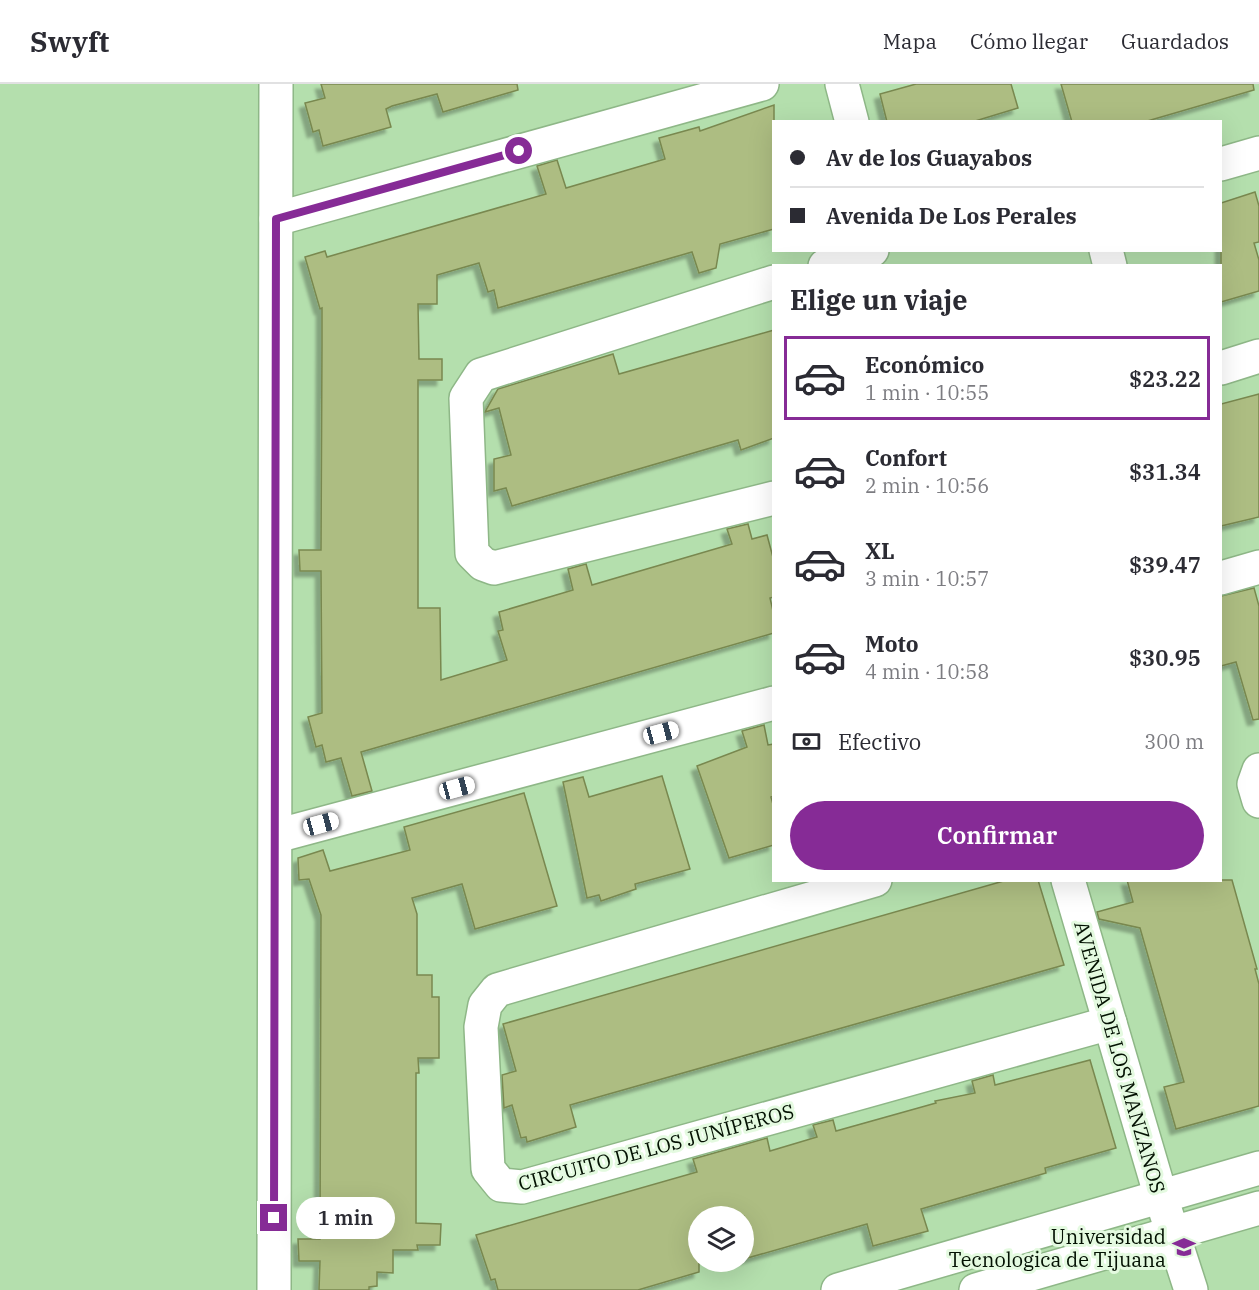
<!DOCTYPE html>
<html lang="es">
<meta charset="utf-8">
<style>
:root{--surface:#fff;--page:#f7f7f7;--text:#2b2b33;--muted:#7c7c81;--line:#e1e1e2;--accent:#862b96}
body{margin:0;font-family:"IBM Plex Serif",serif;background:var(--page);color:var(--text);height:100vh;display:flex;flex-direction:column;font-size:22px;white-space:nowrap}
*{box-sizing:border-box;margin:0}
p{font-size:20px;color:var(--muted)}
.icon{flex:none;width:33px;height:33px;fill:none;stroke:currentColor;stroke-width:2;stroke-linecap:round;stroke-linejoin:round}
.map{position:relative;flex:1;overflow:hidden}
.panel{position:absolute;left:772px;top:180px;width:450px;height:618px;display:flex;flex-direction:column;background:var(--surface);border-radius:0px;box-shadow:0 6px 24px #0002}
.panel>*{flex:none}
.top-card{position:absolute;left:772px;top:36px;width:450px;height:132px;border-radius:0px;box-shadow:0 6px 24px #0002;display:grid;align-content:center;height:132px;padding:0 18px;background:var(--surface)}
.tools{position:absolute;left:688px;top:1122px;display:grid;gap:12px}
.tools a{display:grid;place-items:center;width:66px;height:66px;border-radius:50%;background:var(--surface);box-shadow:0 6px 24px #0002;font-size:30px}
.end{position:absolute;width:27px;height:27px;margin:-14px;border:8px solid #862b96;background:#fff;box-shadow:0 0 0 3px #fff}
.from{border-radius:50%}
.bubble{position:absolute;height:42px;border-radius:21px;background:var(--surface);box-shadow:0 6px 24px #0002;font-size:20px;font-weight:600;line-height:42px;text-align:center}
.car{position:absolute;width:18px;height:36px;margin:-18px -9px;border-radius:8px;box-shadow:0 0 4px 2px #0007;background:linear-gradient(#fff 24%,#345 0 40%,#fff 0 76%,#345 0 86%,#fff 0)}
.top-card b{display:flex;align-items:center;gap:21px;height:57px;font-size:22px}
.top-card b+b{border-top:2px solid var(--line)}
.top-card i{width:15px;height:15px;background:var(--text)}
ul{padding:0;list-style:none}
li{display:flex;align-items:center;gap:18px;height:84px;margin:0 12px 9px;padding:0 6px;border:3px solid transparent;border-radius:0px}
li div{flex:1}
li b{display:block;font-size:22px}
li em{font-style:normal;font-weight:600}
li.on{border-color:var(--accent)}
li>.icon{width:54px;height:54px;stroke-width:1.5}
h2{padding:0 18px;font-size:27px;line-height:72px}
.pay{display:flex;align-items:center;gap:15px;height:66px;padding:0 18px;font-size:22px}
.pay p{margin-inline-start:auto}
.button{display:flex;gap:12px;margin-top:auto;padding:12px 18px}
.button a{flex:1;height:69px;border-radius:36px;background:var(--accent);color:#fff;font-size:24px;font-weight:600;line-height:69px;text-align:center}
header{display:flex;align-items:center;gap:36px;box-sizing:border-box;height:84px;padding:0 30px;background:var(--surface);border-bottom:2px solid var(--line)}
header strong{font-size:28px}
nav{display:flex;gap:33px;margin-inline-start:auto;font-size:21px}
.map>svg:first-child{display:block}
.building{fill:#adbd82;stroke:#79884f;stroke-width:1.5;filter:url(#shadow)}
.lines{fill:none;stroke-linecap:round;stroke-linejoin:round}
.minor-casing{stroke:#8eb787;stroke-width:36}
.minor{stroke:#fff;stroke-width:33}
.route{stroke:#862b96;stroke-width:8}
.labels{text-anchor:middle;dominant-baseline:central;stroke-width:6;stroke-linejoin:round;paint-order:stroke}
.street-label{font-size:20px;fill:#031102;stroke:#e4fae0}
.poi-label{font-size:20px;fill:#031102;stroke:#e4fae0;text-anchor:end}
</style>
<header>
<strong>Swyft</strong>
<nav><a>Mapa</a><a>Cómo llegar</a><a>Guardados</a></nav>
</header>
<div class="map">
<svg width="1259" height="1206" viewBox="0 0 1259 1206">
<defs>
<filter id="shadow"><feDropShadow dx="-5.5" dy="5.5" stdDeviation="1.5" flood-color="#0004"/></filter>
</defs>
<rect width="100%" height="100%" fill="#b4dfad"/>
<!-- building -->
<g class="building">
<path d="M321 0H517L518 6 443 28 437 10 392 22 386 25 391 43 323 62 319 46 313 48 305 19 325 14Z"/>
<path d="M916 0H1011L1018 24 972 38H887L880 10Z"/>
<path d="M1061 0H1253L1254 6 1144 38H1072Z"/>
<path d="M774 21V145L720 160 716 184 699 189 692 168 498 224 494 206 488 208 479 179 437 191V220H418L419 275H442V296H418V524H440L441 596 507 576 498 547 503 546 499 528 573 506 568 485 586 480 592 501 732 460 727 445 748 440 752 455 767 451 774 477V513L770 514 774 531V549L361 668 372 707 352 712 341 674 326 678 322 661 316 663 308 633 322 629 321 487H300L299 466H321L322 260V224L320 225 305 173 325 167 327 173 546 110 537 82 557 76 566 104 665 75 659 54 699 43 700 47Z"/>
<path d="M1255 108 1259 122V158L1254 159 1259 176V207L1221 218V119Z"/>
<path d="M774 246V354L741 366 738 356 512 422 506 404 494 407V375L511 371 499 324 485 328 498 305 613 270 619 290Z"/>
<path d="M1259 310V433L1221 442V320Z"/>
<path d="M1254 504 1259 522V635L1253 636 1236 578 1221 582V512Z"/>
<path d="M764 641 768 661 774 660V712L771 713 774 724V761L729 774 697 682 747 663 742 647Z"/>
<path d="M662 692 690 785 635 800 636 805 601 817 599 811 587 814 563 698 583 693 589 713Z"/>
<path d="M524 709 557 822 475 845 462 800 412 814 417 830V891H432V913H439V974H418L419 989H416V1139L441 1140 440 1161H417L418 1166H393V1189L377 1188V1202L369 1203V1206H319L320 1177H299L298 1155H320L321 831 309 795 299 796 298 774 323 766 330 787 410 766 404 743Z"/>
<path d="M1007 796H1038L1064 881 570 1021 576 1043 527 1058 526 1053 521 1054 512 1021 504 1024 502 991 516 987 503 940Z"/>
<path d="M1127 796H1232L1257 885H1255L1259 900V1022L1176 1045 1164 1003 1184 998 1140 844 1099 835 1097 828 1133 818Z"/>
<path d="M1090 976 1116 1064 1045 1084 1046 1089 921 1125 928 1147 873 1162 867 1140 744 1175V1132H699V1188L638 1206H498L495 1195 491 1196 476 1151 697 1088 693 1075 767 1054 770 1067 817 1053 813 1041 833 1036 836 1047 936 1019 935 1017 975 1009 972 997 993 991 995 1001Z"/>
</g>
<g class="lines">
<!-- minor casing -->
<g class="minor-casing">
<g id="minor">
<path d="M842 0 852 38"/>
<path d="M1221 80 1259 69"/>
<path d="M276 135 762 0"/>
<path d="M1106 166 1110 182"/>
<path d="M825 182 872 166"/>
<path d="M774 198 481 291 466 314 472 469 483 480 494 484 774 414"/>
<path d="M1221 284 1259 272"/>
<path d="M1221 494 1259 483"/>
<path d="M1259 686 1254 700 1259 717"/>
<path d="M276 752 774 619"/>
<path d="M875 796 497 906 485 921 481 943 488 1085 501 1101 522 1103 1110 939"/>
<path d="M1068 796 1161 1113 1191 1206"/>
<path d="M274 1206 276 0"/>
<path d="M838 1206 1259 1084"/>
<path d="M976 1206 1259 1124"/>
</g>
</g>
<!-- minor -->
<use href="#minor" class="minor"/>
</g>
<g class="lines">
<!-- route -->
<path class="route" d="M274 1134 276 135 519 67"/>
</g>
<!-- icons -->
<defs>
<g id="university-bare" transform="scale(1.8)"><path d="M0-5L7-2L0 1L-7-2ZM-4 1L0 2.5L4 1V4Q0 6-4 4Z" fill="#862b96" stroke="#e4fae0" stroke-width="2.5" paint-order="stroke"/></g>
</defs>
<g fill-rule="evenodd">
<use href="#university-bare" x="1184" y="1163"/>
</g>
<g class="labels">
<!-- street labels -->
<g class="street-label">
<text transform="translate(1120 973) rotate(74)">AVENIDA DE LOS MANZANOS</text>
<text transform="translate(656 1063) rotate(-15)">CIRCUITO DE LOS JUNÍPEROS</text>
</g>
<!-- poi labels -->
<g class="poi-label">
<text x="1166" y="1152">Universidad<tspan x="1166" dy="23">Tecnologica de Tijuana</tspan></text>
</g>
</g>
</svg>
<div class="tools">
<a><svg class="icon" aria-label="layers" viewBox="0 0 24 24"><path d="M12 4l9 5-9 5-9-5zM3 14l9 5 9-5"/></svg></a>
</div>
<i class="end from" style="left:519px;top:67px"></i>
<i class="end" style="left:274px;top:1134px"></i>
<div class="bubble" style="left:296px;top:1113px;width:99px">1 min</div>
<i class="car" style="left:661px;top:649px;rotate:75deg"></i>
<i class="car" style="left:457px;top:704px;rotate:75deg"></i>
<i class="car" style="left:321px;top:740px;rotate:75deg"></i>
<div class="top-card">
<b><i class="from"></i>Av de los Guayabos</b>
<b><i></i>Avenida De Los Perales</b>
</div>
<section class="panel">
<h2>Elige un viaje</h2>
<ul>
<li class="on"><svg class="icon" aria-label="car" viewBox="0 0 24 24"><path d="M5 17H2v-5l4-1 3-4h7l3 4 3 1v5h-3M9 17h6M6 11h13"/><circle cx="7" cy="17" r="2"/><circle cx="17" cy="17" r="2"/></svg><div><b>Económico</b><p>1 min · 10:55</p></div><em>$23.22</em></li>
<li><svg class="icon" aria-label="car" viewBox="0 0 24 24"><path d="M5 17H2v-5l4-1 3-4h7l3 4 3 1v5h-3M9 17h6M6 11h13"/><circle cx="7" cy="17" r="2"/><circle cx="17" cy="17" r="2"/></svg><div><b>Confort</b><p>2 min · 10:56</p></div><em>$31.34</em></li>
<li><svg class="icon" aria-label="car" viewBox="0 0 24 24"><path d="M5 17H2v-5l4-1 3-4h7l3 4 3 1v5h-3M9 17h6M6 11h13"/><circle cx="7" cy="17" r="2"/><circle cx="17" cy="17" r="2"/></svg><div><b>XL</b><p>3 min · 10:57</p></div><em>$39.47</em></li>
<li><svg class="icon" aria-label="car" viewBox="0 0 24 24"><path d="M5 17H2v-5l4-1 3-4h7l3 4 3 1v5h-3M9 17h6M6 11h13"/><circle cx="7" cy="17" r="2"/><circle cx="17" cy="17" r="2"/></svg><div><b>Moto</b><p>4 min · 10:58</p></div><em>$30.95</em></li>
</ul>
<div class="pay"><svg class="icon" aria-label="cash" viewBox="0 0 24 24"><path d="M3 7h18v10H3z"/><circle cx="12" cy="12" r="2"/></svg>Efectivo<p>300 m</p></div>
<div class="button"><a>Confirmar</a></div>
</section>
</div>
